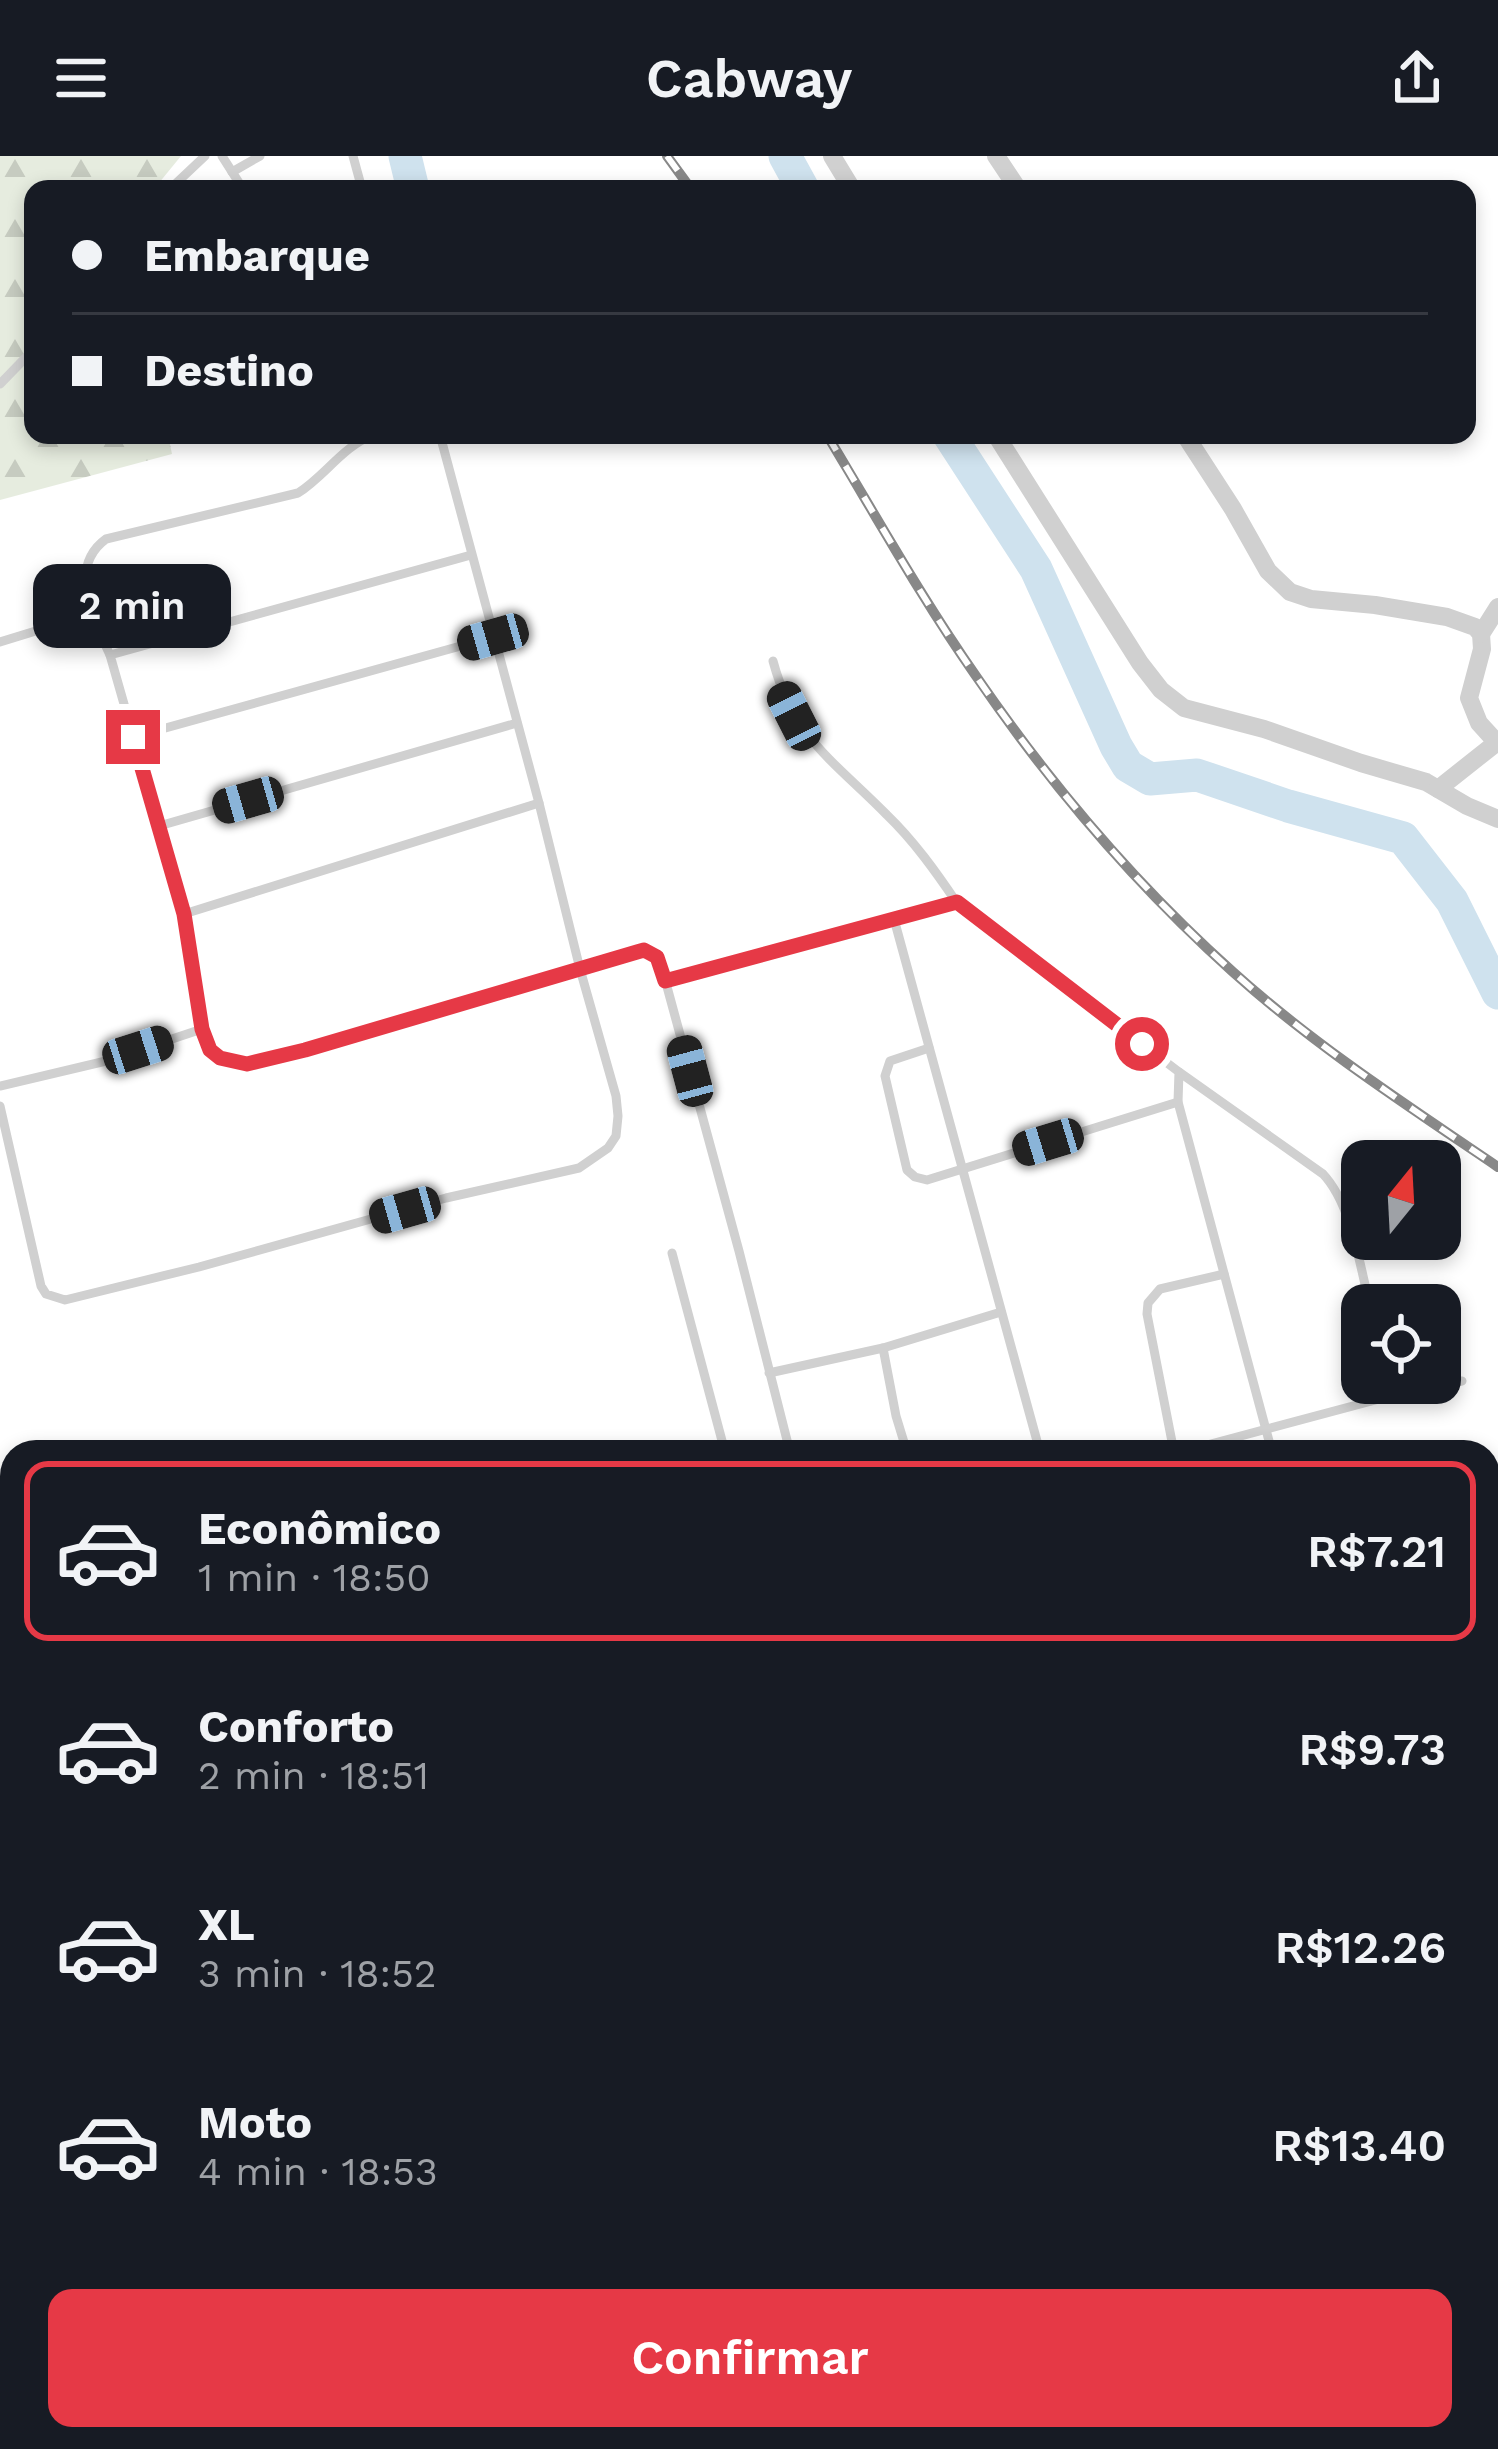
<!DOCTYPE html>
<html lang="pt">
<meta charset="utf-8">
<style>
:root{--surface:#171b24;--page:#242831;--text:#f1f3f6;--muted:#9ea1a6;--line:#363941;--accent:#e63946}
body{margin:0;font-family:"Work Sans",sans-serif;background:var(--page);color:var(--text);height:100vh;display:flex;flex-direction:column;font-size:45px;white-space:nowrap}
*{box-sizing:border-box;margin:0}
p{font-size:39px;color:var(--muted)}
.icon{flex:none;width:66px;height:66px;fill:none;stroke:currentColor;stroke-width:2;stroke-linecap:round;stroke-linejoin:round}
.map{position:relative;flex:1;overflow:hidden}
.drawer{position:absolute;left:0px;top:1284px;width:1500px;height:1011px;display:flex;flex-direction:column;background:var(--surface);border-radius:36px 36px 0 0;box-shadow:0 6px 18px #0003}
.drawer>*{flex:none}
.top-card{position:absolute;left:24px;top:24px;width:1452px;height:264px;border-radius:24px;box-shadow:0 6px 18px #0003;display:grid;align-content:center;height:264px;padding:0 48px;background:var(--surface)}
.needle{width:78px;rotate:18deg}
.controls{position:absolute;left:1341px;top:984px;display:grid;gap:24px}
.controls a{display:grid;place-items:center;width:120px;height:120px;border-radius:24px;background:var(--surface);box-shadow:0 6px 18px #0003;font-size:60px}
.end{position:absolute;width:54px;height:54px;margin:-27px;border:15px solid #e63946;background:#fff;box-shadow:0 0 0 6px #fff}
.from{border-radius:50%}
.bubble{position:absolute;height:84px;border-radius:24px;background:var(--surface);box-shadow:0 6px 18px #0003;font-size:39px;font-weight:600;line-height:84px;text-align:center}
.car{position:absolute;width:36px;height:72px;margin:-36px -18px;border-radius:15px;box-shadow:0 0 9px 3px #0007;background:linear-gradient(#222 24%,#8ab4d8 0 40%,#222 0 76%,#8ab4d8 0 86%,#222 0)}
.top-card b{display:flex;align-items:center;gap:42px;height:114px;font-size:45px}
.top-card b+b{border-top:3px solid var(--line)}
.top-card i{width:30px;height:30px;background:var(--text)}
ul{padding:21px 0 0;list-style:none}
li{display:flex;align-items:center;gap:36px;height:180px;margin:0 24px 18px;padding:0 24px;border:6px solid transparent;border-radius:24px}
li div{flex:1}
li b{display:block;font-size:45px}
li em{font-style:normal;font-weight:600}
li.selected{border-color:var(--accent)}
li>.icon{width:108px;height:108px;stroke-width:1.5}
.button{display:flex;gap:24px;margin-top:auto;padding:24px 48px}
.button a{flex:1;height:138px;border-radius:24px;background:var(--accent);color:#fff;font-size:48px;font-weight:600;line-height:138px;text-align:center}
header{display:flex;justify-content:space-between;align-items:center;height:156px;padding:0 48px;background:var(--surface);font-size:54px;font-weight:600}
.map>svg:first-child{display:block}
.forest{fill:url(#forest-firs)}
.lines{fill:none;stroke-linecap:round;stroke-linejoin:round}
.river{stroke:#cfe2ee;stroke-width:33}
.service{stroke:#d0d0d0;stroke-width:9}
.minor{stroke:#d0d0d0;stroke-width:18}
.tertiary{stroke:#d0d0d0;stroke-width:21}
.rail-casing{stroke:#888;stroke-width:10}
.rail{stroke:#fff;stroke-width:6;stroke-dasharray:18;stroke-linecap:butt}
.route{stroke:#e63946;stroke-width:15}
</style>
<header><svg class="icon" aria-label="menu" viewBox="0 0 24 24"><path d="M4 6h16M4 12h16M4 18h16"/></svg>Cabway<svg class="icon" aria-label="share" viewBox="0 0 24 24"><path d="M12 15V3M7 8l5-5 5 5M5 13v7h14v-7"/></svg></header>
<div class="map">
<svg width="1498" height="2293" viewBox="0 0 1498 2293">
<defs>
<pattern id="forest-firs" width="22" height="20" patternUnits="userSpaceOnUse" patternTransform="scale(3)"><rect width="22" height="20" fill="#e6ecdf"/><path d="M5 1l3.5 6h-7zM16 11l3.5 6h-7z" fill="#c6cbc0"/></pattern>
</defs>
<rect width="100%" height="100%" fill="#fff"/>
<!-- forest -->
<g class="forest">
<path d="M0 0H181L154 33H33V279H168L172 298 0 344Z"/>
<path d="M0 2250 12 2256V2283H66L85 2293H0Z"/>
<path d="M119 2283H577L575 2293H113Z"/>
</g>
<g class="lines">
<!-- river -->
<g class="river">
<path d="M405 0 413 33"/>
<path d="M785 0 803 33"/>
<path d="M949 279 1036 413 1116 590 1128 610 1150 623 1197 619 1288 650 1403 682 1452 745 1498 837"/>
</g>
<!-- service -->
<g class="service">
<path d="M222 0 243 33"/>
<path d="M353 0 362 33"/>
<path d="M232 16 260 0"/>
<path d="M170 33 205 0"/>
<path d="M0 228 33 194"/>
<path d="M471 399 110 499 184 758 202 873 210 894 220 902 247 907 305 894 637 796 651 797 660 805 739 1095 790 1296"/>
<path d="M0 486 91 458"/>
<path d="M110 499C94 464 66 412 106 383L298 337C325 320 343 290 373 279"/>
<path d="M773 505C794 583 834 605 887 659 914 685 936 716 957 747"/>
<path d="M133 581 493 481"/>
<path d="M159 670 517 567"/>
<path d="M184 758 539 647"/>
<path d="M894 763 957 747 1179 916 1178 946 1272 1296"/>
<path d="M665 825 894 763 1040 1296"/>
<path d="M929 892 890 905 885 920 907 1014 915 1021 927 1024 1178 946"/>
<path d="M1179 916 1323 1018C1352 1049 1359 1108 1370 1149"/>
<path d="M0 930 106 905 202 873"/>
<path d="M0 950 41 1130 46 1138 65 1144 199 1111 446 1042 579 1012 608 992 616 980 618 960 616 940 580 813 539 647 440 279"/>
<path d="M672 1097 725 1296"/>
<path d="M883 1192 896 1260 907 1296"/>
<path d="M769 1217 883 1192 1001 1156"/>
<path d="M1174 1296 1147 1158 1148 1147 1160 1133 1224 1118"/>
<path d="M1181 1296 1394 1239 1462 1225"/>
<path d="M1488 1549 1498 1547"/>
<path d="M1488 1598 1498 1595"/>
<path d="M0 2103 12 2099"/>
<path d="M1488 2227 1498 2263"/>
<path d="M1272 2283 1315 2293"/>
<path d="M612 2293 615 2283"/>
<path d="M888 2293 890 2283"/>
<path d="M1195 2293 1197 2283"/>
</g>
<!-- minor -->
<g class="minor">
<path d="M832 0 852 33"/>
<path d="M996 0 1018 33"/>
<path d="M996 279 1140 507 1161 534 1184 552 1264 573 1361 607 1426 626 1467 650 1498 663"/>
<path d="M1185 279 1233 353 1268 415 1290 436 1311 443 1375 449 1447 461 1475 471 1481 478 1482 493 1469 542 1479 567 1498 588"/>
<path d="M1481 478 1498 451"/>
<path d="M1438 633 1496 587"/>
</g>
<!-- tertiary -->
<g class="tertiary">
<path d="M0 1486 12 1528"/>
<path d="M0 1948 12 1945"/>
<path d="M0 1994 12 1991"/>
</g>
<!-- rail casing -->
<g class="rail-casing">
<g id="rail">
<path d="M667 0 691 33"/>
<path d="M827 279C876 360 922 443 976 520 1050 628 1136 729 1233 816 1314 889 1408 950 1498 1011"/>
</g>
</g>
<!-- rail -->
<use href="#rail" class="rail"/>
</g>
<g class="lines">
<!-- route -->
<path class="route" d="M133 581 184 758 202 873 210 894 220 902 247 908 305 894 637 796 644 794 657 801 665 825 957 746 1142 888"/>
</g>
</svg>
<div class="controls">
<a><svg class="needle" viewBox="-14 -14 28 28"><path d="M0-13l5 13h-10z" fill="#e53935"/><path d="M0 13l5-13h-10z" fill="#9ea1a6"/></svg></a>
<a><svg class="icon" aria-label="locate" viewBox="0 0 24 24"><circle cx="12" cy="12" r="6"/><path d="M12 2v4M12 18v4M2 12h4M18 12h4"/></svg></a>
</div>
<i class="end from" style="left:1142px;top:888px"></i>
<i class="end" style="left:133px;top:581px"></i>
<div class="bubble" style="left:33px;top:408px;width:198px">2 min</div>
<i class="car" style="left:493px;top:481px;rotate:254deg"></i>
<i class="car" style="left:794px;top:560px;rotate:333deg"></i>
<i class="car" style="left:248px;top:644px;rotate:254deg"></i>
<i class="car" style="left:138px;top:894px;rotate:72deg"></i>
<i class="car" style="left:690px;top:915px;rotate:345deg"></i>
<i class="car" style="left:1048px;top:986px;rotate:253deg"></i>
<i class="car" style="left:405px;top:1054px;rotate:254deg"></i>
<div class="top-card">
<b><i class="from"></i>Embarque</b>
<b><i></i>Destino</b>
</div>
<section class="drawer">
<ul>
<li class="selected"><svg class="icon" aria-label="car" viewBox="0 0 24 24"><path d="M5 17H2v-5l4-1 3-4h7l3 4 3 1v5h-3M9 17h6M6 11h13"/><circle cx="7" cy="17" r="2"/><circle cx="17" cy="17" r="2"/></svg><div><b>Econômico</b><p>1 min · 18:50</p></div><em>R$7.21</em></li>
<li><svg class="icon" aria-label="car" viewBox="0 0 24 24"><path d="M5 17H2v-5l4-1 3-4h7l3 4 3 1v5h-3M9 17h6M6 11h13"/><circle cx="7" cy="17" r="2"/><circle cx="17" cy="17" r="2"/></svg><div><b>Conforto</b><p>2 min · 18:51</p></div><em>R$9.73</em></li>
<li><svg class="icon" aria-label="car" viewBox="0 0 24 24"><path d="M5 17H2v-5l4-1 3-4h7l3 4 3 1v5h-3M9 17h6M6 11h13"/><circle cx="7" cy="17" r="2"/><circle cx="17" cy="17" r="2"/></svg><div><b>XL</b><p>3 min · 18:52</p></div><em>R$12.26</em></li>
<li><svg class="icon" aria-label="car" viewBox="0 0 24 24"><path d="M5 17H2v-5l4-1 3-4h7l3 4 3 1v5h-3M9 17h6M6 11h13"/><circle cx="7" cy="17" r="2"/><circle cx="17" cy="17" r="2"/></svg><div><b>Moto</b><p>4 min · 18:53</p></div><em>R$13.40</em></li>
</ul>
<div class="button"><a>Confirmar</a></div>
</section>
</div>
